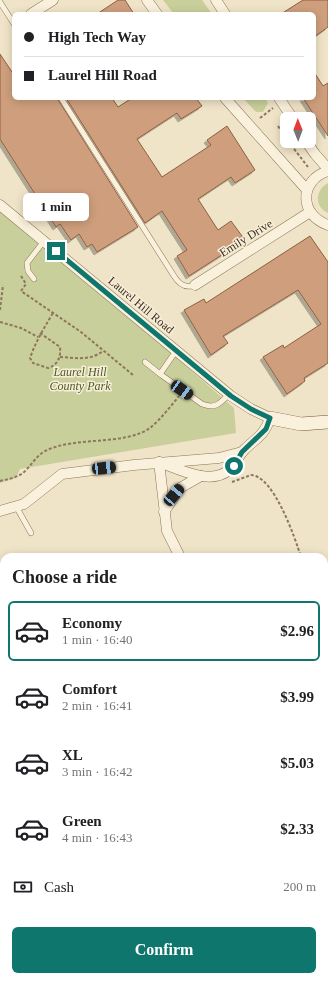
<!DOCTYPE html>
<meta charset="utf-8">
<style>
:root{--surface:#fff;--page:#f2f2f2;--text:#202124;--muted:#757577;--line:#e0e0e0;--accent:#0f766e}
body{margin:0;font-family:"Times New Roman",serif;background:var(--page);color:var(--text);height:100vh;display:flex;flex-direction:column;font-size:15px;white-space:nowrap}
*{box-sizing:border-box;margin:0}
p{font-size:13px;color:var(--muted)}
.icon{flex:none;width:22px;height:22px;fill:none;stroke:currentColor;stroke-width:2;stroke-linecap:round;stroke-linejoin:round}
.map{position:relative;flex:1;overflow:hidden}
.drawer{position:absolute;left:0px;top:553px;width:328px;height:428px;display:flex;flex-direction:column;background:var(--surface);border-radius:12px 12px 0 0;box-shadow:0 2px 10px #0003}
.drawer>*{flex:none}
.banner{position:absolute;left:12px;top:12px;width:304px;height:88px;border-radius:6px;box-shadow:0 2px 10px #0003;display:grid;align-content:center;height:88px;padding:0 12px;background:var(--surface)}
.needle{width:26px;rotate:359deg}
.fabs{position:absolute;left:280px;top:112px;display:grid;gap:8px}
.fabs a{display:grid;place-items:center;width:36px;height:36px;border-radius:6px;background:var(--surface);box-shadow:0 2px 10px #0003;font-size:20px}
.end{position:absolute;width:18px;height:18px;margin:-9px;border:5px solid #0f766e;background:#fff;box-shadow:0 0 0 2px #fff}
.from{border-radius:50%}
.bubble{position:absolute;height:28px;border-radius:6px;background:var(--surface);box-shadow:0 2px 10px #0003;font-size:13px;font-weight:700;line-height:28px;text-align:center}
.car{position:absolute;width:12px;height:24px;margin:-12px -6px;border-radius:5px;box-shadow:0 0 3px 1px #0007;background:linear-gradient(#222 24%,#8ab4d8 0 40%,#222 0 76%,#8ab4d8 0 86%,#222 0)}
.banner b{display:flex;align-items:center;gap:14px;height:38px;font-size:15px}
.banner b+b{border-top:1px solid var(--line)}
.banner i{width:10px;height:10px;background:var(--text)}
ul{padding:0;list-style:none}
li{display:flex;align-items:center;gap:12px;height:60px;margin:0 8px 6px;padding:0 4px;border:2px solid transparent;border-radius:6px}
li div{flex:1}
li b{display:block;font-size:15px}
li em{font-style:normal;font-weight:700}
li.on{border-color:var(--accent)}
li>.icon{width:36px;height:36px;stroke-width:1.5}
h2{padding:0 12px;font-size:18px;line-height:48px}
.pay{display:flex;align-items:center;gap:10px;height:44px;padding:0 12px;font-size:15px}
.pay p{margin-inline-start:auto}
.primary-button{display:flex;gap:8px;margin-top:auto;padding:8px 12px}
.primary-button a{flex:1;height:46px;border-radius:6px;background:var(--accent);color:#fff;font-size:16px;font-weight:700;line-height:46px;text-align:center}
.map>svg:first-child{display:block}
.green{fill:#c9cf9b}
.water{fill:#a9c4bc;stroke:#6f938a}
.building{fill:#cf9f7d;stroke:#8d5f41;filter:url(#shadow)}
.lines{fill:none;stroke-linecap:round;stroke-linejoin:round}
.lane-casing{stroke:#8d765c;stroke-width:6}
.street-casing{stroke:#8d765c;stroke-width:11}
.secondary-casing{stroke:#6f573f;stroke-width:14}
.highway-casing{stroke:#5b4430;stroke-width:18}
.path{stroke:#8d765c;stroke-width:2;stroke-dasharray:3 2;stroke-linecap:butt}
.lane{stroke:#faf1dc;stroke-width:5}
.street{stroke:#faf1dc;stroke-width:10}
.secondary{stroke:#faf1dc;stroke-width:13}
.highway{stroke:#e0a458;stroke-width:17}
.route{stroke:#0f766e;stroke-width:5}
.labels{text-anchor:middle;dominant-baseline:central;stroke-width:3;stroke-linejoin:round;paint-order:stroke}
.street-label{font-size:12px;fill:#3d2e20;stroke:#f7eed8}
.park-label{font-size:12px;font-style:italic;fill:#4d5a26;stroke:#f7eed8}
</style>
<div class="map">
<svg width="328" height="981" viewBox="0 0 328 981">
<defs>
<filter id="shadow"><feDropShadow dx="-3" dy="3" stdDeviation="0" flood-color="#0004"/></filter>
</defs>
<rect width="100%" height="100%" fill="#f0e4c8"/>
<!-- green -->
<g class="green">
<path d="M163 0H202L212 14H174Z"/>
<path d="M243 98H265L268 103 263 112H256Z"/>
<path d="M328 183V213C314 207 315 190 328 183Z"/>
<path d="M0 204 234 408 236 433 20 469 16 478 0 483Z"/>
<path d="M0 901H4V977H85L78 981H0Z"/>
<path d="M328 918V954L324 956V920Z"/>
<path d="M235 977H291L285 981H229Z"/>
</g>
<!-- water -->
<path class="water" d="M328 954V975L319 981H285L291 977H324V956Z"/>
<!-- building -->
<g class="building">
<path d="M118 0H125L134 14H97Z"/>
<path d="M303 0H328V27L314 37V14H281Z"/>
<path d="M0 54 14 75V98H57L138 227 97 252 92 244 87 247 79 234 71 240 60 224 56 227 0 139Z"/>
<path d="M314 72 323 86 328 83V136L303 98H314Z"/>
<path d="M66 98H112L118 107 132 98H196L202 106 181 119 177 113 137 139 162 177 211 145 207 140 227 126 255 170 235 183 231 177 198 199 218 230 231 221 245 240 189 276 177 256 187 250 162 211 145 223Z"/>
<path d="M310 236 328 262V363L304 378 305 381 287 394 263 357 283 345 284 348 321 324 298 290 223 336 228 343 211 355 184 310 204 299 206 303Z"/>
</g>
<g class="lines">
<!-- lane casing -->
<g class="lane-casing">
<g id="lane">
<path d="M0 2 14 24"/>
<path d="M61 98 174 276C179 284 185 289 195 285"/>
<path d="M34 279 28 271 27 263 44 241"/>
<path d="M176 351 160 374 202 404C215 409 220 404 229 394"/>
<path d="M145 362 160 374"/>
<path d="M17 508 31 533"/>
</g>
</g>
<!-- street casing -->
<g class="street-casing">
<g id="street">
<path d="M147 0 157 14"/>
<path d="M216 0 225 14"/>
<path d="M31 14 53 0"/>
<path d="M225 98 307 190"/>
<path d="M279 98 293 119"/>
<path d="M306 141 315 154 328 169"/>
<path d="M328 171C299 180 299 215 328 225"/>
<path d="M0 205 231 396 251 409 270 418C265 435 255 439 244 450 238 456 236 465 229 470 210 486 179 469 159 462"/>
<path d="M195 285 310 212"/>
<path d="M159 462 167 531 180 557"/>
<path d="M0 511 24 504 62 474 134 465 219 458 242 452"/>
<path d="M164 512 180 488 201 476"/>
<path d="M0 841H4"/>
</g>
</g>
<!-- secondary casing -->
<g class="secondary-casing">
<path id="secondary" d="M270 418 301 424 328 422"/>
</g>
<!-- highway casing -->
<g class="highway-casing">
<g id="highway">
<path d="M324 843 328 840"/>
<path d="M324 862 328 860"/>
<path d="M324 892 328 889"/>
<path d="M147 981 153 977"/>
<path d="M188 981 194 977"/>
</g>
</g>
<!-- path -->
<g class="path">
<path d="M260 118 273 108"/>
<path d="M278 126 287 139"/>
<path d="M288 141 308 167"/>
<path d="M21 276 26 284 21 291 81 332 133 375"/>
<path d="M0 310 3 285"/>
<path d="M0 322 21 328 38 337"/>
<path d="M40 333 60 347C61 357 58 365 48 368L33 363 30 358C36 341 44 328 53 313"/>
<path d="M60 357C76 358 90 361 103 351"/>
<path d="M0 481C8 479 16 478 23 473 31 466 36 456 45 451 75 436 124 446 150 428 160 420 171 406 179 396"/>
<path d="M232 482 251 475C274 476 295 538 301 557"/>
<path d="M324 626 328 635"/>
<path d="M324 743 328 741"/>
</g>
<!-- lane -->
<use href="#lane" class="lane"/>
<!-- street -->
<use href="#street" class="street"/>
<!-- secondary -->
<use href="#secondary" class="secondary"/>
<!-- highway -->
<use href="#highway" class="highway"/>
</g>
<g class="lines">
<!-- route -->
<path class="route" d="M56 251 231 396 251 409 270 418 266 429 242 452 234 466"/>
</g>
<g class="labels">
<!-- street labels -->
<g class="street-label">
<text transform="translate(246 238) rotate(-32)">Emily Drive</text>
<text transform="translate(141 305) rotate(40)">Laurel Hill Road</text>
</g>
<!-- park labels -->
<g class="park-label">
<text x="80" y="372">Laurel Hill<tspan x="80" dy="14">County Park</tspan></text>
</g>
</g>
</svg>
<div class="fabs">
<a><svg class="needle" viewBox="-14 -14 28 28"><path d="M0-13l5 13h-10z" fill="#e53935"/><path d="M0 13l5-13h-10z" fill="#757577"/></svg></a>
</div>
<i class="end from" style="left:234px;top:466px"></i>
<i class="end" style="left:56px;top:251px"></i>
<div class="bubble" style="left:23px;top:193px;width:66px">1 min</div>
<i class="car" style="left:182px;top:390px;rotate:125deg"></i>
<i class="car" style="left:104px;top:468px;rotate:84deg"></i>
<i class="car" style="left:174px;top:495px;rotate:40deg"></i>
<div class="banner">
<b><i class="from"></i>High Tech Way</b>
<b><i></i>Laurel Hill Road</b>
</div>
<section class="drawer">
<h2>Choose a ride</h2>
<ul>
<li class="on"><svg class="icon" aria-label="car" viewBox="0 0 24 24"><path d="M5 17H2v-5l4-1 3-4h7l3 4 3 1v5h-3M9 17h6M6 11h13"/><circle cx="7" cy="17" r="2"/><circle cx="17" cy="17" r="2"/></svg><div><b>Economy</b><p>1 min · 16:40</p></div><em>$2.96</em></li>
<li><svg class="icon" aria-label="car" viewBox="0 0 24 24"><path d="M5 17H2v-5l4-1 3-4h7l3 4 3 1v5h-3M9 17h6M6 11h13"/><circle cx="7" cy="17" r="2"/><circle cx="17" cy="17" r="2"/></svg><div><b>Comfort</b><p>2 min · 16:41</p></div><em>$3.99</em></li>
<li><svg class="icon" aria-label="car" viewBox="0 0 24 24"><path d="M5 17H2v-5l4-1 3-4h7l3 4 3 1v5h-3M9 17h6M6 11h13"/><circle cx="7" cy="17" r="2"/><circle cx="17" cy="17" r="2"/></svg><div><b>XL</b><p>3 min · 16:42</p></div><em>$5.03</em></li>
<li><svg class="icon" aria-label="car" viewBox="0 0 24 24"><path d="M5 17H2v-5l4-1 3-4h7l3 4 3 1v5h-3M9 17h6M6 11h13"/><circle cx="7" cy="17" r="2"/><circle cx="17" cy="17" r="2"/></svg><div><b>Green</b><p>4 min · 16:43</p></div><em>$2.33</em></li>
</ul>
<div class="pay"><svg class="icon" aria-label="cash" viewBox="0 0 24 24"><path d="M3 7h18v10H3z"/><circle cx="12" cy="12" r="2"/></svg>Cash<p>200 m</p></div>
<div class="primary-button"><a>Confirm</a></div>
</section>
</div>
